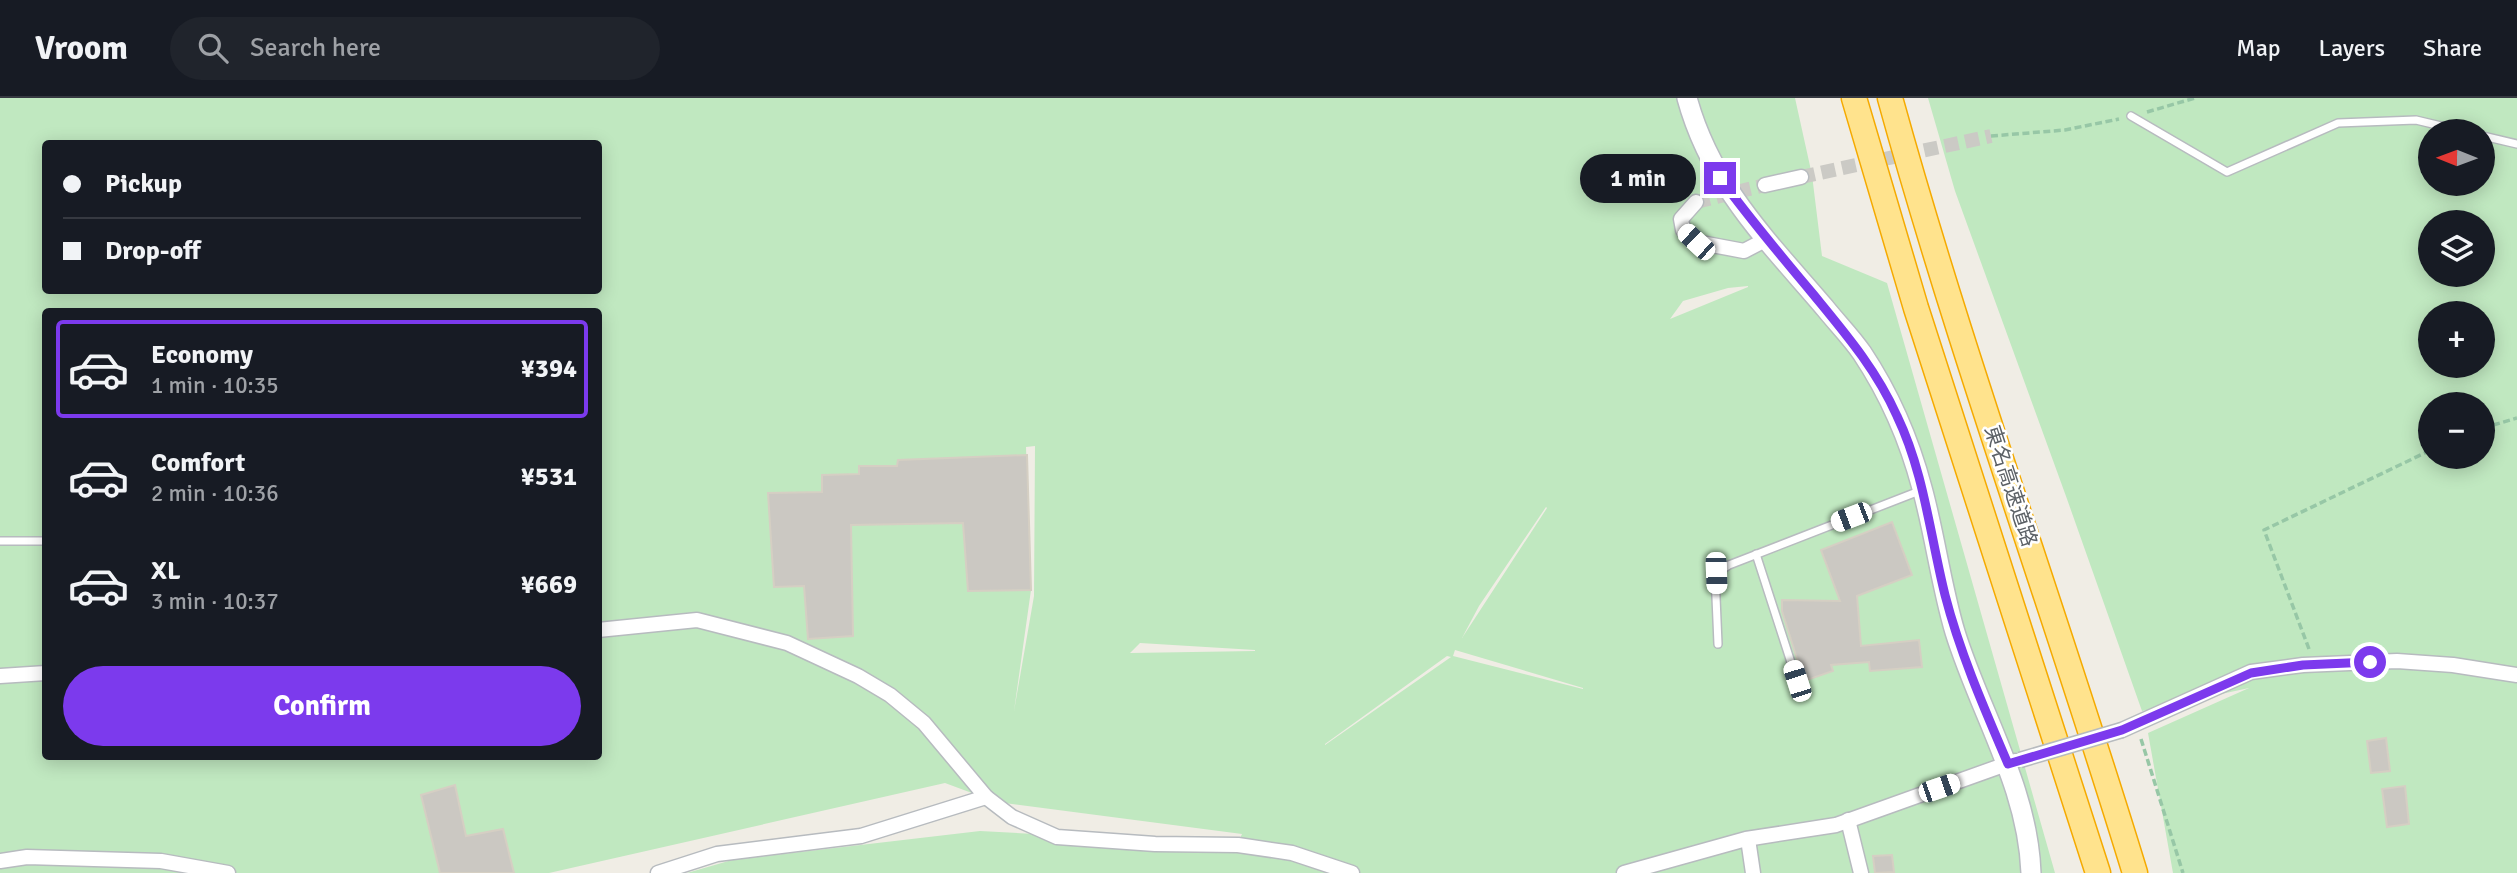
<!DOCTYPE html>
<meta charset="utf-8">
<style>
:root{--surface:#171b24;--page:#20242c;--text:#f1f3f6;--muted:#9ea1a6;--line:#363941;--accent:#7c3aed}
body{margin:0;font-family:Signika,"Noto Sans JP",sans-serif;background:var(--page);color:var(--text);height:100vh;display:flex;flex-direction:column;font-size:26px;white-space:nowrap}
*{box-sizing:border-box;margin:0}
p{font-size:23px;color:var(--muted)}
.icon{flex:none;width:38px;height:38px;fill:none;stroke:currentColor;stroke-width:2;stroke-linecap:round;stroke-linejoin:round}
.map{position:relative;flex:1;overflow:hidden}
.panel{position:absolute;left:42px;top:210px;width:560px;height:452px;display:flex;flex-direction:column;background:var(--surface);border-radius:7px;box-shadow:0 4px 18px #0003}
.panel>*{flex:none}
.guide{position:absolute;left:42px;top:42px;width:560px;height:154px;border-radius:7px;box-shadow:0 4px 18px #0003;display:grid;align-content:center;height:154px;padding:0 21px;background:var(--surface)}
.needle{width:46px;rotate:271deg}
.tools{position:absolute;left:2418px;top:21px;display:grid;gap:14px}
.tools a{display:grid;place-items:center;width:77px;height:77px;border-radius:50%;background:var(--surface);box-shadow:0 4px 18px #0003;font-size:35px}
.end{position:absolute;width:32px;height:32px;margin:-16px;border:9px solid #7c3aed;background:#fff;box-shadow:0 0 0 4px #fff}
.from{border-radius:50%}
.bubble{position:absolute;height:49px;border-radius:24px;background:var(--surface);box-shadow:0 4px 18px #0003;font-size:23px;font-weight:700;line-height:49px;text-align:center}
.car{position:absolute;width:21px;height:42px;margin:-21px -10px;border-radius:9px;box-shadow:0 0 5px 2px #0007;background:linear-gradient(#fff 24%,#345 0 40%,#fff 0 76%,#345 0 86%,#fff 0)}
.guide b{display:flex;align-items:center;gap:24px;height:66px;font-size:26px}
.guide b+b{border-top:2px solid var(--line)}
.guide i{width:18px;height:18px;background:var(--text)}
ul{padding:12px 0 0;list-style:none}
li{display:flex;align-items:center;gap:21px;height:98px;margin:0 14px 10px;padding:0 7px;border:4px solid transparent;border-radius:7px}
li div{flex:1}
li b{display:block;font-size:26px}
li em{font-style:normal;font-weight:700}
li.current{border-color:var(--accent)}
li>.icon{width:63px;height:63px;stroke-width:1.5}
.action{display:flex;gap:14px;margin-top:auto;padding:14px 21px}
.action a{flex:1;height:80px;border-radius:42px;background:var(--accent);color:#fff;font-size:28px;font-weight:700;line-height:80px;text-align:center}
header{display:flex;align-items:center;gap:42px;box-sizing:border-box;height:98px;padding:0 35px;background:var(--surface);border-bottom:2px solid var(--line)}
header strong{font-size:33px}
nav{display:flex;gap:38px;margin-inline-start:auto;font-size:24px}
.search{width:490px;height:63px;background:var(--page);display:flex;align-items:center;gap:18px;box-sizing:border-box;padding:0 24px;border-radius:38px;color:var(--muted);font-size:26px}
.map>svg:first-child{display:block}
.green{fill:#c0e8c0;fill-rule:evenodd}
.building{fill:#cbc8c2;stroke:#d5cfc3;stroke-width:2}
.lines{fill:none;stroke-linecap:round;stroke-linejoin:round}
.street-tunnel{stroke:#cbcac5;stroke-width:14;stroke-dasharray:14 7;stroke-linecap:butt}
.lane-casing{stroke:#b7bbbf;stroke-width:10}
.street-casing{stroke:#b7bbbf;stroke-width:17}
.secondary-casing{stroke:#b8bcc1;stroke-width:22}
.highway-casing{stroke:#f5aa00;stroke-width:27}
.path{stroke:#97c7a6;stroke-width:3.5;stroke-dasharray:7 3.5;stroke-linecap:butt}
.lane{stroke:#fff;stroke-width:7}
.street{stroke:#fff;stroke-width:14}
.secondary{stroke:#fff;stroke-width:19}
.highway{stroke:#ffe38d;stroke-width:24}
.street-bridge-casing{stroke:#b7bbbf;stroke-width:17;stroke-linecap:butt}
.street-bridge{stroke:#fff;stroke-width:14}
.route{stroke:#7c3aed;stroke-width:9}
.labels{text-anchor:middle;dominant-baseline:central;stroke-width:5;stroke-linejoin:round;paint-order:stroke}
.street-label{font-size:21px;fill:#5c6166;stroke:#fff}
</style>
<header>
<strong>Vroom</strong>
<div class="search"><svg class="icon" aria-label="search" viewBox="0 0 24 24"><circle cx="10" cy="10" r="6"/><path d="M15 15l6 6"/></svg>Search here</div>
<nav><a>Map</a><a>Layers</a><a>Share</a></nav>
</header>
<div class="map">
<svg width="2517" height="775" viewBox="0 0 2517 775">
<rect width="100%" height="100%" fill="#f0ede5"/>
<!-- green -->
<g class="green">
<path d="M0 0H1795L1812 77 1822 158 1887 185 2055 775H687L732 762 980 733 1237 747 1242 736 996 704 945 685 549 775H0ZM46 46H598V192H46ZM1748 188V189L1670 221 1683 203 1728 190ZM46 214H598V658H46ZM1035 348 1034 498 1014 613 1031 492 1026 349ZM1546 409 1547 410 1462 540 1479 508ZM1140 545 1255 552V553L1130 555ZM1455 552 1583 590V591L1453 558ZM1447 558 1451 559 1325 647V646Z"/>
<path d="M1928 0H2517V775H2173L2148 635 2249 590 2142 613 2067 401 1955 93ZM2431 33H2483V86H2431ZM2431 124H2483V177H2431ZM2431 215H2483V268H2431ZM2431 306H2483V359H2431Z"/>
</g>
<!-- building -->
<g class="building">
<path d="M1027 357 1031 492 968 493 963 425 851 427 853 538 808 541 804 488 774 489 768 395 822 394V377L859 376V368H897L898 362Z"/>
<path d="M1892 424 1912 477 1857 498 1861 548 1919 542 1922 569 1870 573 1869 564 1831 567 1833 573 1804 583 1782 513V502L1840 503 1821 452Z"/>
<path d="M2386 640 2390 673 2371 675 2367 643Z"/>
<path d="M455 687 466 738 503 731 514 775H440L421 697Z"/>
<path d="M2405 688 2409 726 2387 729 2382 691Z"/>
<path d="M1892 757 1894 774 1875 775 1873 758Z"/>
</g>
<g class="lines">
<!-- street-tunnel -->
<g class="street-tunnel">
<path d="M1801 79 1991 38"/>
<path d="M1696 104 1765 87"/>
</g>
<!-- lane casing -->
<g class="lane-casing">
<g id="lane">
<path d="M2131 18 2227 74 2338 25 2416 22 2462 33"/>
<path d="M2483 38 2517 46"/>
<path d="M0 443H46"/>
<path d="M1756 456 1797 583"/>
<path d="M1718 546 1715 476 1729 467 1922 392"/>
</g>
</g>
<!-- street casing -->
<g class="street-casing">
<g id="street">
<path d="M1765 87 1801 79"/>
<path d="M1696 104 1681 121 1683 132 1696 144 1744 153 1767 141"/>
<path d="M598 532 697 522 787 545 858 578 890 597 924 625 986 699 1012 719 1057 739 1155 746 1238 747 1292 755 1352 775"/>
<path d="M0 578 46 575"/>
<path d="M2122 632 2251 574 2303 567 2397 563 2453 567 2517 577"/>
<path d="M1848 722 1861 775"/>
<path d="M1748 741 1753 775"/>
<path d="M0 763 27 759 161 763 228 775"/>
<path d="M658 775 717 756 861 738 986 699"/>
<path d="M1624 775 1746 741 1836 727 2015 663"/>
</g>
</g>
<!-- secondary casing -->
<g class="secondary-casing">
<path id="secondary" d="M1687 0C1711 88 1768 143 1825 210 1837 225 1851 239 1862 255 1890 297 1909 341 1922 390 1935 437 1941 487 1955 534 1980 615 2028 689 2031 775"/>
</g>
<!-- highway casing -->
<g class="highway-casing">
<g id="highway">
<path d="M1854 0 1916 210 2098 775"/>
<path d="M1890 0C1962 261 2056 516 2135 775"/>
</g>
</g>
<!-- path -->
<g class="path">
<path d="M2147 14 2195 0"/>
<path d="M1991 38 2065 32 2119 21"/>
<path d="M2483 330 2517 320"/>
<path d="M2309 551 2264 432 2431 352"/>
<path d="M2141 641 2183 775"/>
</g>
<!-- lane -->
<use href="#lane" class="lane"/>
<!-- street -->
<use href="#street" class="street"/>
<!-- secondary -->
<use href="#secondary" class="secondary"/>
<!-- highway -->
<use href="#highway" class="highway"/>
<!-- street-bridge casing -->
<g class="street-bridge-casing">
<path id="street-bridge" d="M2020 662 2122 632"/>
</g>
<!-- street-bridge -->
<use href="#street-bridge" class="street-bridge"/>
</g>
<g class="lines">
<!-- route -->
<path class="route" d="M1720 80C1749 120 1781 158 1813 196 1845 235 1876 271 1897 318 1924 374 1930 437 1945 497 1960 555 1984 610 2008 666L2122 632 2251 575 2303 567 2370 564"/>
</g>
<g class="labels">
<!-- street labels -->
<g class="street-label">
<text transform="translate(2011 388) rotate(72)">東名高速道路</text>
</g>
</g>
</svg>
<div class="tools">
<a><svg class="needle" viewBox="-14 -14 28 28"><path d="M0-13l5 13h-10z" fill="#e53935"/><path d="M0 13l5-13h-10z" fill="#9ea1a6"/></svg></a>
<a><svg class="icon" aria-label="layers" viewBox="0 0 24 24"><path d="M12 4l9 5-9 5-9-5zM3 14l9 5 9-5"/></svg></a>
<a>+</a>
<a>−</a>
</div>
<i class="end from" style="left:2370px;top:564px"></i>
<i class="end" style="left:1720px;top:80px"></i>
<div class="bubble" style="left:1580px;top:56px;width:116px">1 min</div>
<i class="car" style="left:1696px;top:144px;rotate:313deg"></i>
<i class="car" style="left:1851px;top:419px;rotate:249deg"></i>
<i class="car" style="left:1716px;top:475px;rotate:178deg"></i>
<i class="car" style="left:1797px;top:583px;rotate:342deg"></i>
<i class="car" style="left:1939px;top:690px;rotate:71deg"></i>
<div class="guide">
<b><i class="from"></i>Pickup</b>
<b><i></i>Drop-off</b>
</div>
<section class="panel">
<ul>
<li class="current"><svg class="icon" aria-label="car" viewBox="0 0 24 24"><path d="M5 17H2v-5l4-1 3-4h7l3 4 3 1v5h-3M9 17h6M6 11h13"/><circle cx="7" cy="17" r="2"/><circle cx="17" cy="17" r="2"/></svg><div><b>Economy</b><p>1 min · 10:35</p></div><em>¥394</em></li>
<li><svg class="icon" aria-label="car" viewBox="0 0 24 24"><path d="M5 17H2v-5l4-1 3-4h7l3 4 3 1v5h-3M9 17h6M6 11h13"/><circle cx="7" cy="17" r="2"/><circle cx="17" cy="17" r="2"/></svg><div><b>Comfort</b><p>2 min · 10:36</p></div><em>¥531</em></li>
<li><svg class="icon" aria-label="car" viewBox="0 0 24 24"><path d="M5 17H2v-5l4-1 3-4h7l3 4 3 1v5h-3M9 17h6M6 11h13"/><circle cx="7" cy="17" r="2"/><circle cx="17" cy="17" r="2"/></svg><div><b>XL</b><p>3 min · 10:37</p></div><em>¥669</em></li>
</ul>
<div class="action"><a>Confirm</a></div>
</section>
</div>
